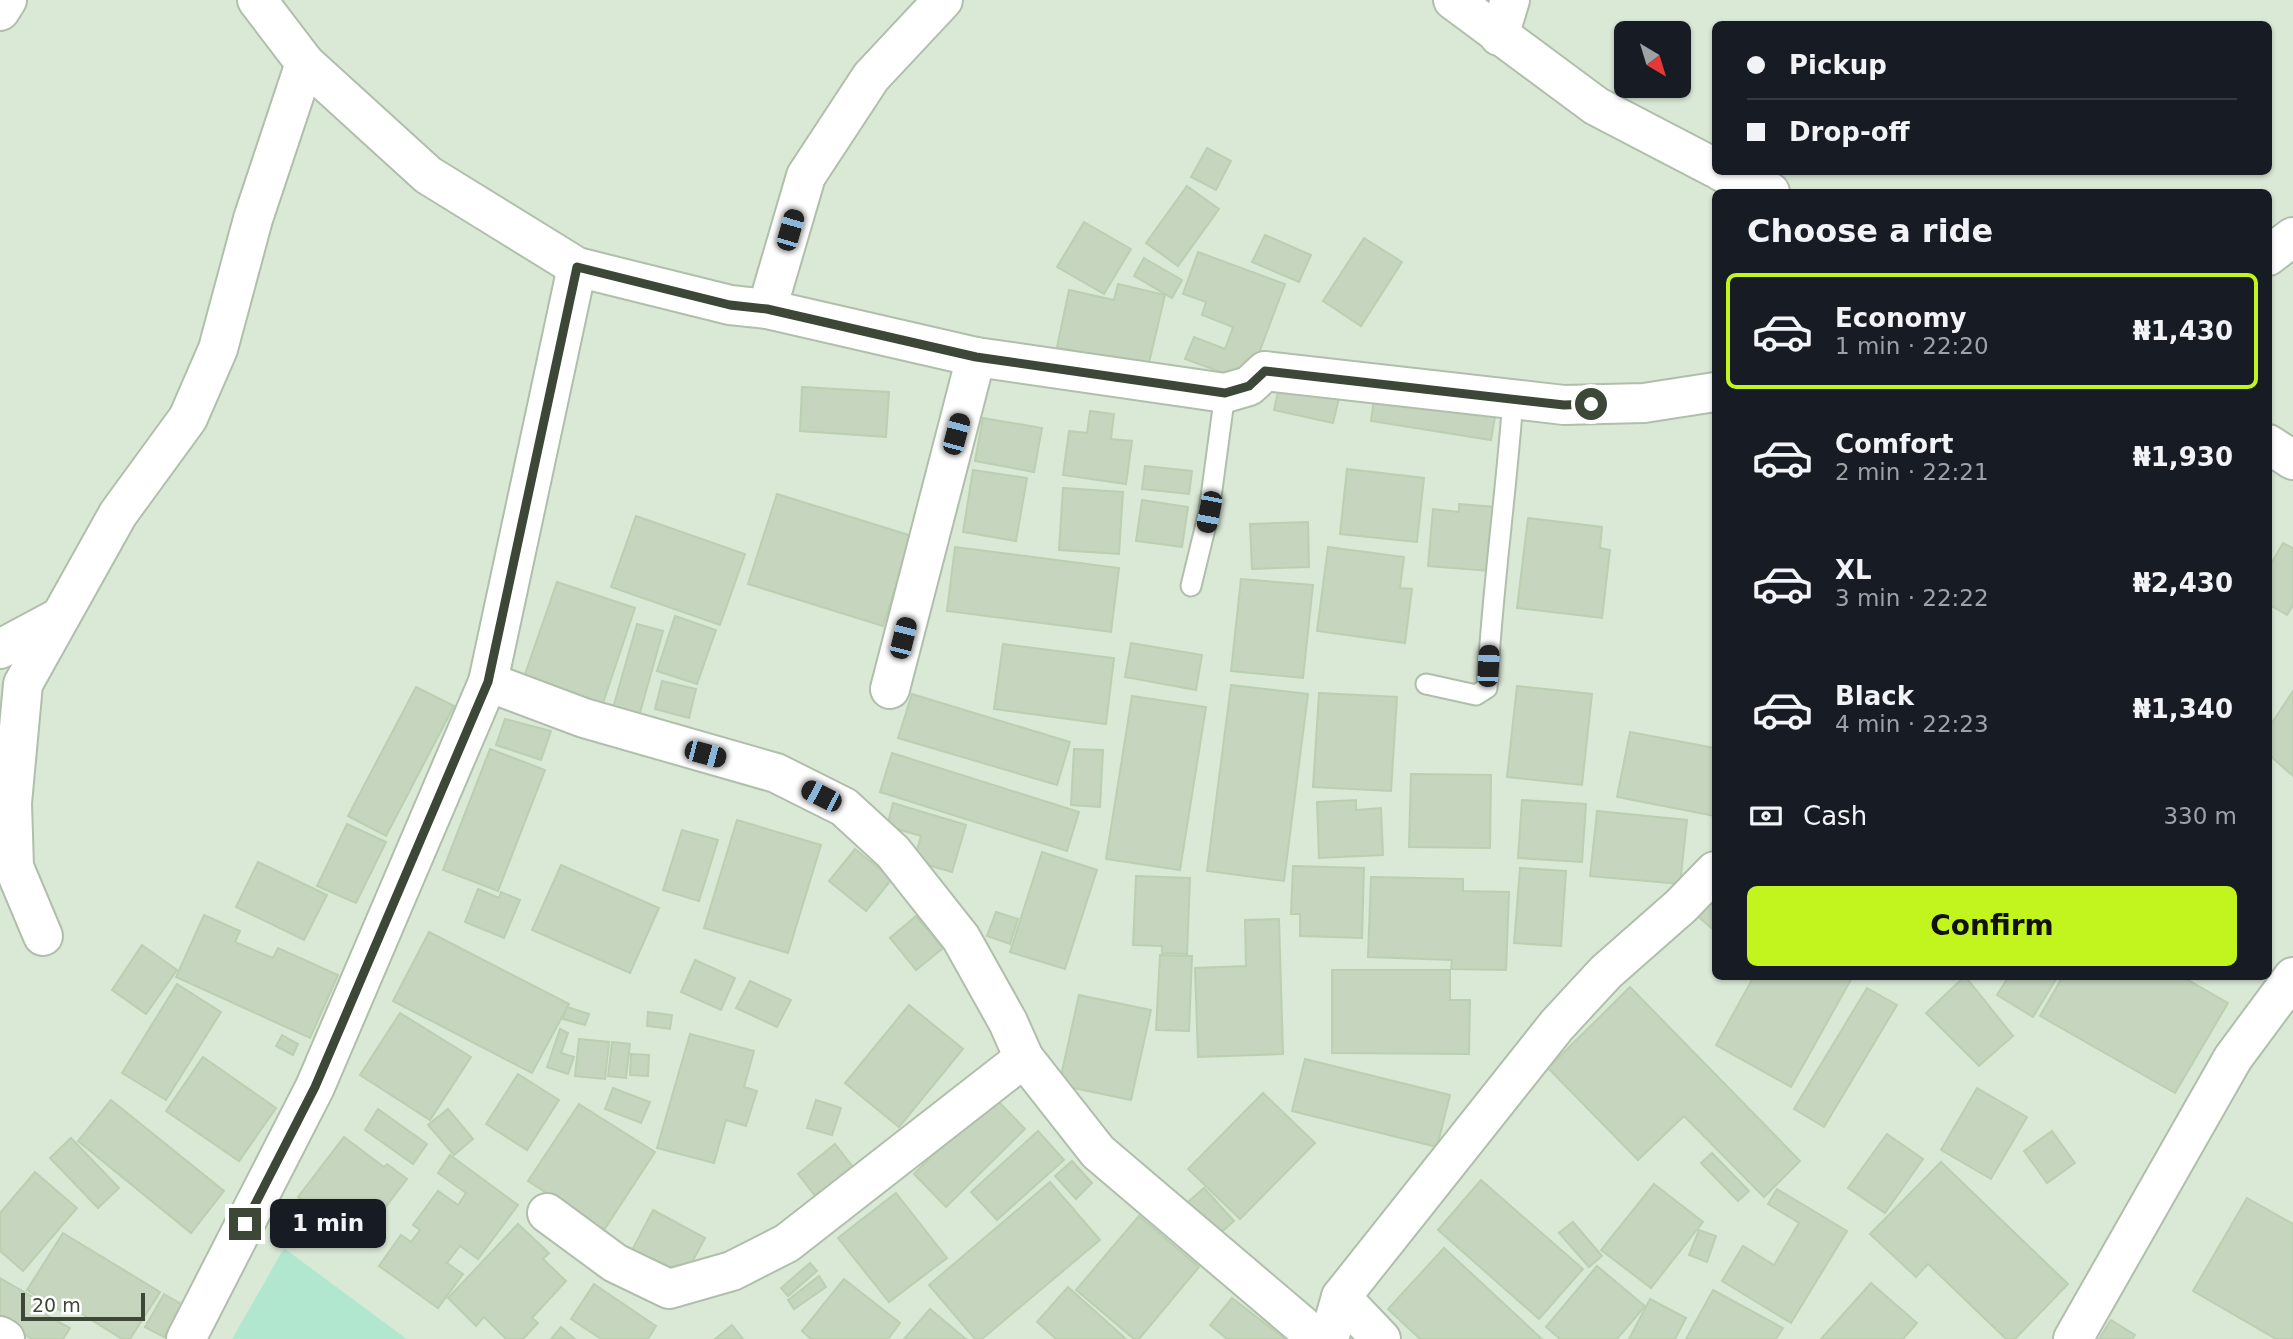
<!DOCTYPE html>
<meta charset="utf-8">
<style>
:root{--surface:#171b24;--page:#20242c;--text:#f1f3f6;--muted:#9ea1a6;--line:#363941;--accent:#c1f51d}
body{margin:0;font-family:"DejaVu Sans",sans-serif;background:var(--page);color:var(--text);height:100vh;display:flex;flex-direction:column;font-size:26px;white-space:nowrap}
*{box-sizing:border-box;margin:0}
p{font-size:23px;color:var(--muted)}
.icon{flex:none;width:38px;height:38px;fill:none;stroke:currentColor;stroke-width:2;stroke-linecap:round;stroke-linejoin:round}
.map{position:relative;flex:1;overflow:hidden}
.panel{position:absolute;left:1712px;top:189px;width:560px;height:791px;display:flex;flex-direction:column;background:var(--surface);border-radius:10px;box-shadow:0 2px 5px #0004}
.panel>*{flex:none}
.guide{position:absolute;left:1712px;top:21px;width:560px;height:154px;border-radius:10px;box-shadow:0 2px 5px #0004;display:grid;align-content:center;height:154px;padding:0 35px;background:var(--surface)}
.needle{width:46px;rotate:142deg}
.tools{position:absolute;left:1614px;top:21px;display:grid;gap:14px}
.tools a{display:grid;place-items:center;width:77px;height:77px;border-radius:10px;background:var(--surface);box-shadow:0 2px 5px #0004;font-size:35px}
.scale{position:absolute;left:21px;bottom:18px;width:124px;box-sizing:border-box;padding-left:7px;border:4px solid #3c4737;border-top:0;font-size:19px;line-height:24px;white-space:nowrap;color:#3c4737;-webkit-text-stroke:5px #fff;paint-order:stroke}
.end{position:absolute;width:32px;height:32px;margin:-16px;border:9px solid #3c4737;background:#fff;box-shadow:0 0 0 4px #fff}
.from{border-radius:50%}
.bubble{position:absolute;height:49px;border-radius:10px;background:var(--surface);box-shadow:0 2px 5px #0004;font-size:23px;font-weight:700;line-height:49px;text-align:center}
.car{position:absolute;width:21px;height:42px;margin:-21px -10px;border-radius:9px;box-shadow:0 0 5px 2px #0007;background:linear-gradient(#222 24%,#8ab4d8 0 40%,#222 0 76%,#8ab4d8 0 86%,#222 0)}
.guide b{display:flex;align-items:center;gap:24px;height:66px;font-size:26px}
.guide b+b{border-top:2px solid var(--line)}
.guide i{width:18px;height:18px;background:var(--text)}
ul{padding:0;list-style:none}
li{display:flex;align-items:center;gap:21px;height:116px;margin:0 14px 10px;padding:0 21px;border:4px solid transparent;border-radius:10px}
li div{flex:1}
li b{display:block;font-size:26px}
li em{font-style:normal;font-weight:700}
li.active{border-color:var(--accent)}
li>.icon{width:63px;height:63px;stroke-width:1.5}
h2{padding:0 35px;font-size:32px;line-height:84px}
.pay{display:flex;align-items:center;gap:18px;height:77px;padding:0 35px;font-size:26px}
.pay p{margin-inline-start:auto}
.cta{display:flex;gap:14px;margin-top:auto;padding:14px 35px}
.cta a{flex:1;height:80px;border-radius:10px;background:var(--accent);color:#111;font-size:28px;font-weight:700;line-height:80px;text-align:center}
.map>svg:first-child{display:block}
.residential{fill:#dae8d6;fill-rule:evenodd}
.green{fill:#b2e7cf}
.building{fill:#c5d5be;stroke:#bad0b1;stroke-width:2}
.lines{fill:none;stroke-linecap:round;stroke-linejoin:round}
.service-casing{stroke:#b0bfab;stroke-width:23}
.minor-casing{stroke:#b0bfab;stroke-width:42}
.service{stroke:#fff;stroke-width:19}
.minor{stroke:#fff;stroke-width:38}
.route{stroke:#3c4737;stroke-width:9}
</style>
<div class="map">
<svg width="2293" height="1339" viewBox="0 0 2293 1339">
<rect width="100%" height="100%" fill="#ebf4e8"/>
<!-- residential -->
<path class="residential" d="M0 0H2293V1339H407L284 1248 232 1339H0ZM1715 24H2268V172H1715ZM1626 33H1678V86H1626ZM1715 192H2268V976H1715Z"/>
<!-- green -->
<path class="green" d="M284 1248 407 1339H232Z"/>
<!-- building -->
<g class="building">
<path d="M1207 148 1231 161 1216 190 1191 177Z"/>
<path d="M1187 186 1219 209 1178 266 1146 243Z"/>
<path d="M1084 222 1131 249 1104 294 1057 267Z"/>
<path d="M1265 235 1311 255 1299 282 1252 262Z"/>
<path d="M1364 238 1402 262 1361 326 1323 301Z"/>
<path d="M1198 252 1285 284 1248 382 1185 359 1194 337 1225 349 1233 327 1202 315 1206 302 1183 294Z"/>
<path d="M1144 258 1182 280 1172 298 1134 276Z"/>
<path d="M1118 284 1165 295 1148 367 1057 347 1069 290 1114 300Z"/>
<path d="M1281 378 1341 390 1333 423 1274 410Z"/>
<path d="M802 387 889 392 886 437 800 431Z"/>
<path d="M1375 391 1496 411 1491 440 1371 421Z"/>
<path d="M1090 411 1114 414 1111 439 1132 441 1126 484 1063 475 1069 431 1087 433Z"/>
<path d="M983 418 1042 428 1034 472 975 461Z"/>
<path d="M1145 466 1192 471 1189 494 1142 489Z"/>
<path d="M1347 469 1424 478 1417 542 1340 534Z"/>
<path d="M973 470 1027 478 1016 541 963 532Z"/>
<path d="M1063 488 1123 492 1119 554 1059 550Z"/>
<path d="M777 494 912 536 883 626 748 584Z"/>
<path d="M1142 500 1188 507 1182 547 1136 541Z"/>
<path d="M1459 504 1496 507 1490 571 1428 566 1433 509 1459 512Z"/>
<path d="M636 516 745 554 720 625 611 587Z"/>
<path d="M1528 518 1602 527 1600 548 1610 550 1602 618 1517 608Z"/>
<path d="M1308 522 1309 567 1252 569 1250 524Z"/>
<path d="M2283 543 2293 548V605L2287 615 2268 604V569Z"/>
<path d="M955 547 1119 568 1111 632 947 611Z"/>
<path d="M1328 547 1404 557 1400 588 1412 589 1405 643 1317 631Z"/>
<path d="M1241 579 1313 585 1303 678 1231 671Z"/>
<path d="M557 582 635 608 603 703 524 677Z"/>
<path d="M675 616 716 630 697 684 657 671Z"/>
<path d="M637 624 663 631 639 716 613 708Z"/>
<path d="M1131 643 1202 655 1196 690 1125 677Z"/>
<path d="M1003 644 1114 658 1106 724 994 709Z"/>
<path d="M662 681 696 689 689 718 655 709Z"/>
<path d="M1231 685 1308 694 1284 881 1207 871Z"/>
<path d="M1517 686 1592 694 1582 785 1507 777Z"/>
<path d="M416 687 454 706 386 836 348 816Z"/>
<path d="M2293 691V776L2268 754V729Z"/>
<path d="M1319 693 1397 697 1391 791 1313 787Z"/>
<path d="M912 694 1070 742 1057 785 898 738Z"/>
<path d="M1132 696 1206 707 1180 870 1106 859Z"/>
<path d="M505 719 551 731 541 760 496 745Z"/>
<path d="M1630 732 1715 748V816L1617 797Z"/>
<path d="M490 749 545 770 498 891 443 870Z"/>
<path d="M1074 749 1103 750 1100 807 1071 805Z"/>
<path d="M892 753 1079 812 1067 851 880 792Z"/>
<path d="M1411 774 1491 775 1490 848 1409 847Z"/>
<path d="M1356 800V810L1381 808 1383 855 1319 858 1317 802Z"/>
<path d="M1522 800 1586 804 1582 862 1518 858Z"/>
<path d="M893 803 966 825 952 872 914 861 921 836 887 826Z"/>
<path d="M1597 811 1687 820 1680 884 1590 876Z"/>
<path d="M737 820 821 845 788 953 704 928Z"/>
<path d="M347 824 386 842 356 903 317 886Z"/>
<path d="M682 830 718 840 699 901 663 890Z"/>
<path d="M855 849 892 879 866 911 829 881Z"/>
<path d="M1042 852 1097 870 1065 969 1010 952Z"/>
<path d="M258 862 327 895 304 940 236 907Z"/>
<path d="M561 865 659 908 630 973 532 930Z"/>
<path d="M1293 866 1364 868 1362 938 1300 936V914H1291Z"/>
<path d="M1520 868 1566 871 1561 946 1514 943Z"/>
<path d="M1136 876 1190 878 1187 954 1162 953V946L1133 945Z"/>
<path d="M1371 877 1463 879V891L1509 892 1506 970 1451 969 1452 960 1368 957Z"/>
<path d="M478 889 499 898 501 892 520 900 504 938 465 922Z"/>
<path d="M1715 891V931L1695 914Z"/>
<path d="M996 912 1018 919 1010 944 987 936Z"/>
<path d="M204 915 240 931 235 942 273 958 278 948 338 975 310 1038 176 977Z"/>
<path d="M916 916 943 948 916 970 890 938Z"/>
<path d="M1279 919 1283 1054 1198 1057 1195 968 1246 966 1245 920Z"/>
<path d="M429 932 569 1004 532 1073 393 1001Z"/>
<path d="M142 945 177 970 146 1014 112 990Z"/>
<path d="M1160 955 1192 956 1189 1031 1156 1030Z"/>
<path d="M695 960 735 978 721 1010 681 992Z"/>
<path d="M1332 970H1450V1000H1470L1469 1054 1332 1053Z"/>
<path d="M1754 976H1853L1791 1087 1716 1045Z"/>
<path d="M1965 976 2013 1036 1979 1066 1926 1013Z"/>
<path d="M2009 976H2058L2033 1017 1997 995Z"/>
<path d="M2063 976H2181L2228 1003 2175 1093 2040 1016Z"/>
<path d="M750 981 791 1000 777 1027 736 1008Z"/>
<path d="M177 984 221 1012 166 1100 122 1073Z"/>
<path d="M1630 987 1800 1161 1764 1197 1684 1116 1638 1160 1548 1068Z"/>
<path d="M1867 988 1897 1005 1824 1127 1794 1109Z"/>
<path d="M1079 995 1151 1010 1131 1100 1059 1085Z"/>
<path d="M909 1005 963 1049 899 1127 845 1083Z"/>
<path d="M567 1007 589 1014 585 1025 563 1019Z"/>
<path d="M648 1012 672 1015 670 1029 647 1026Z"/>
<path d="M400 1013 471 1057 430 1120 360 1075Z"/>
<path d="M560 1029 568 1033 561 1053 574 1057 568 1074 547 1067Z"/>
<path d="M690 1034 754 1051 744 1087 757 1091 746 1126 726 1120 714 1163 657 1148Z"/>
<path d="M282 1035 298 1044 293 1055 276 1046Z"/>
<path d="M579 1039 609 1042 605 1079 575 1076Z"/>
<path d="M612 1042 630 1044 626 1078 608 1076Z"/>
<path d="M631 1054 649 1055 648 1076 630 1075Z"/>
<path d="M203 1057 276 1108 239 1161 166 1111Z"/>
<path d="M1305 1059 1450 1095 1437 1147 1292 1111Z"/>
<path d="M518 1074 559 1100 527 1150 486 1124Z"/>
<path d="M613 1088 650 1102 641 1123 605 1109Z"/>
<path d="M1977 1088 2027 1117 1991 1179 1941 1150Z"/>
<path d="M1263 1093 1315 1143 1240 1219 1188 1169Z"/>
<path d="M992 1095 1025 1129 946 1207 914 1174Z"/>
<path d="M111 1100 224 1191 191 1233 78 1141Z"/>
<path d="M816 1100 841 1108 832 1135 807 1128Z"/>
<path d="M579 1104 655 1152 604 1230 528 1181Z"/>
<path d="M378 1109 427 1144 413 1164 365 1130Z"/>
<path d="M448 1109 473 1139 454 1155 428 1125Z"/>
<path d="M1038 1131 1064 1160 997 1220 971 1192Z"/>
<path d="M2052 1131 2075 1163 2047 1183 2024 1151Z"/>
<path d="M1887 1134 1923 1159 1885 1213 1848 1188Z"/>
<path d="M344 1137 384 1167 387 1164 407 1179 358 1243 298 1197Z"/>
<path d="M71 1138 119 1188 98 1208 50 1158Z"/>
<path d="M835 1144 857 1172 820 1202 798 1174Z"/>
<path d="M1712 1153 1749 1191 1738 1201 1701 1163Z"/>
<path d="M450 1155 518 1205 478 1259 460 1246 447 1263 463 1274 438 1308 379 1266 401 1235 411 1242 420 1230 413 1225 438 1191 458 1205 466 1193 438 1173Z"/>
<path d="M1072 1161 1092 1183 1076 1199 1055 1176Z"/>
<path d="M1941 1162 2068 1284 2015 1339H2006L1928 1264 1916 1277 1870 1234Z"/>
<path d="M35 1172 77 1208 23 1271 0 1251V1213Z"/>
<path d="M1481 1180 1583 1269 1539 1319 1438 1230Z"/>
<path d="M1050 1182 1100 1240 982 1339H975L929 1285Z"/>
<path d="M1654 1184 1703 1222 1651 1288 1601 1250Z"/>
<path d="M1204 1188 1234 1221 1209 1243 1180 1209Z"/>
<path d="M1777 1189 1847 1231 1791 1323 1722 1281 1743 1246 1774 1265 1799 1223 1768 1204Z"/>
<path d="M896 1193 947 1258 889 1302 838 1238Z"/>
<path d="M2247 1198 2293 1224V1339H2276L2193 1291Z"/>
<path d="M653 1210 705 1238 681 1283 629 1256Z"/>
<path d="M1139 1216 1199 1267 1139 1339H1134L1076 1290Z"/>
<path d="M1573 1222 1602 1256 1589 1267 1559 1233Z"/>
<path d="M518 1224 549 1253 543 1259 566 1281 532 1318 538 1323 523 1339H506L484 1317 476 1326 448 1298Z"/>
<path d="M1699 1230 1716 1236 1707 1262 1689 1255Z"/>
<path d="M63 1233 160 1292 130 1339H122L69 1306 65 1313 27 1290Z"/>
<path d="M1444 1248 1542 1339H1420L1388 1309Z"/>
<path d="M810 1263 817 1271 788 1296 781 1288Z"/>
<path d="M1597 1266 1645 1306 1617 1339H1560L1546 1327Z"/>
<path d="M819 1276 826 1287 794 1309 788 1300Z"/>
<path d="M0 1278 50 1307 46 1315 70 1328 63 1339H32L0 1320Z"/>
<path d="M844 1279 900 1323 888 1339H811L802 1331Z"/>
<path d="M1871 1283 1917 1323 1903 1339H1821Z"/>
<path d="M594 1284 656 1326 648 1339H601L571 1319Z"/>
<path d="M1068 1287 1126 1339H1056L1037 1322Z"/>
<path d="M1713 1290 1783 1328 1776 1339H1686Z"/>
<path d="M164 1294 183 1305 164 1337 145 1327Z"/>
<path d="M1232 1298 1284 1338 1283 1339H1227L1210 1325Z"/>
<path d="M1650 1299 1686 1318 1675 1339H1629Z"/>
<path d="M930 1309 966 1339H904Z"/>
<path d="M2111 1320 2135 1335 2132 1339H2099Z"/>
<path d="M732 1325 743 1339H715Z"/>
<path d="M561 1327 575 1339H551Z"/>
</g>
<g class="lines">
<!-- service casing -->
<g class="service-casing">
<g id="service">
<path d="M1191 586 1209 512 1225 393"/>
<path d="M1426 684 1476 695 1487 688C1492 591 1506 496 1513 399"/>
</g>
</g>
<!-- minor casing -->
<g class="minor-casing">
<g id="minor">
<path d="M257 0 305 63 428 175 577 267 730 305 767 309 976 357 1225 393 1249 386 1265 371 1564 405 1644 403 1715 392"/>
<path d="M1453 0 1596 106 1715 168"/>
<path d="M0 11 7 0"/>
<path d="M1499 36 1510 0"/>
<path d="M1722 172 1770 192"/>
<path d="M2268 256 2293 237"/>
<path d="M767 309 806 176 871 77 943 0"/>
<path d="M2268 444 2293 460"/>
<path d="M0 649 58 618"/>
<path d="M488 682 584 718 776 773 844 807 893 852 961 938 1008 1022 1024 1058 1098 1152 1318 1339"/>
<path d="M890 689 976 357"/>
<path d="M43 936 14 867 12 803 23 684 118 514 188 418 218 349 253 219 305 63"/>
<path d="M547 1213 615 1263 669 1289 732 1271 787 1243 1024 1058"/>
<path d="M1341 1297 1381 1339"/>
<path d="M0 1336 5 1339"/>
<path d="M186 1339 315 1087 488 682 577 267"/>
<path d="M1329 1339 1341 1297 1557 1025 1606 972 1681 906 1715 871"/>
<path d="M2073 1339 2233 1058 2293 977"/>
</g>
</g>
<!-- service -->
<use href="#service" class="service"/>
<!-- minor -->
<use href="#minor" class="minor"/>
</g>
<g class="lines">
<!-- route -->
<path class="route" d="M245 1224 315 1087 488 682 577 267 730 305 767 309 976 357 1225 393 1249 386 1265 371 1564 405 1591 404"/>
</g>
</svg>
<div class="tools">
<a><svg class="needle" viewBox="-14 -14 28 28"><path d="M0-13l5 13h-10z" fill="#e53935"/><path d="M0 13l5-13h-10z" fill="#9ea1a6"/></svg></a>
</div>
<div class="scale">20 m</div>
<i class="end from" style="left:1591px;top:404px"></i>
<i class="end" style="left:245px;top:1224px"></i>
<div class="bubble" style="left:270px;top:1199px;width:116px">1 min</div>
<i class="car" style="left:790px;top:230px;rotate:16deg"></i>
<i class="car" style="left:956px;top:434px;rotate:15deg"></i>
<i class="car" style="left:1209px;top:512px;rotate:191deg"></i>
<i class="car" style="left:903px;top:638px;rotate:14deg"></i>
<i class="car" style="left:1488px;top:666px;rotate:3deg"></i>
<i class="car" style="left:705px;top:754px;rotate:105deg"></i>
<i class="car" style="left:821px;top:796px;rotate:297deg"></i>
<div class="guide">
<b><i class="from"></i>Pickup</b>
<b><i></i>Drop-off</b>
</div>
<section class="panel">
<h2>Choose a ride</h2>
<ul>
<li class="active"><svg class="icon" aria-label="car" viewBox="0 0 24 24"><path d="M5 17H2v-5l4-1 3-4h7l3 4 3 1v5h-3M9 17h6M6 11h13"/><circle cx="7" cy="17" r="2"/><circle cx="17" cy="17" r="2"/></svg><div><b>Economy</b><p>1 min · 22:20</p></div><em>₦1,430</em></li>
<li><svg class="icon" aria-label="car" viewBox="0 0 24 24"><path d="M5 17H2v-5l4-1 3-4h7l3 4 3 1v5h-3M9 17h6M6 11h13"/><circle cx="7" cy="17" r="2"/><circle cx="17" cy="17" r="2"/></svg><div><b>Comfort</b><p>2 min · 22:21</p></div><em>₦1,930</em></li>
<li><svg class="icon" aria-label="car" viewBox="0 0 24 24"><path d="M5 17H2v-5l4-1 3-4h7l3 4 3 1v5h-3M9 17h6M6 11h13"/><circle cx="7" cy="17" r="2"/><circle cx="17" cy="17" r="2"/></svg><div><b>XL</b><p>3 min · 22:22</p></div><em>₦2,430</em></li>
<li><svg class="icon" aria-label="car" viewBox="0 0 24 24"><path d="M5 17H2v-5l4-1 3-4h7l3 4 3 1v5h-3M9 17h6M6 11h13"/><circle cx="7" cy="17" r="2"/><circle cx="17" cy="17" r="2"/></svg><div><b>Black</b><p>4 min · 22:23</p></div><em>₦1,340</em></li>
</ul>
<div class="pay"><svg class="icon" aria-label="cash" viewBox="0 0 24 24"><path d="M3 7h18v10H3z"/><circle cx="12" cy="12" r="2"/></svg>Cash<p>330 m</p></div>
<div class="cta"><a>Confirm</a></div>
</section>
</div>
